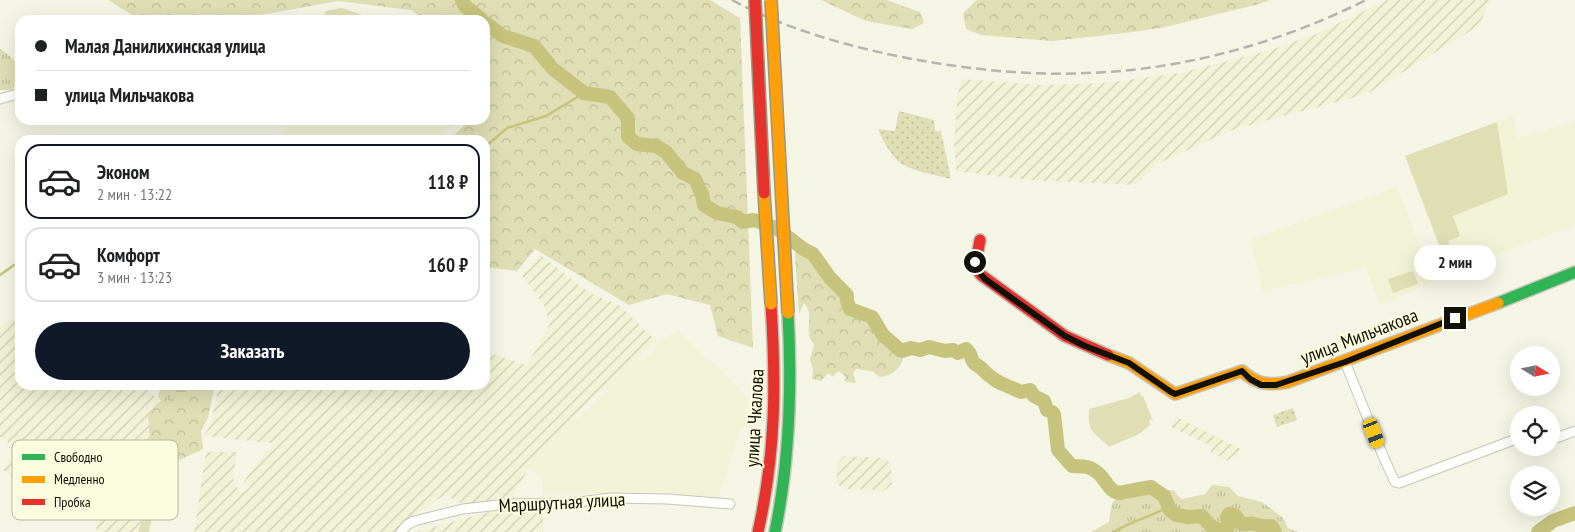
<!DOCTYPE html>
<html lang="ru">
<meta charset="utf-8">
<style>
:root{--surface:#fff;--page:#f6f6f6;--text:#202124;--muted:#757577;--line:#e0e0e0;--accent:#111827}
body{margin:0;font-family:"PT Sans Narrow",sans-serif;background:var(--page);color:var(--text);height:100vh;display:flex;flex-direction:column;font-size:19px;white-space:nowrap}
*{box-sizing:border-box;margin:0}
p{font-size:16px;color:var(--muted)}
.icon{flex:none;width:28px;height:28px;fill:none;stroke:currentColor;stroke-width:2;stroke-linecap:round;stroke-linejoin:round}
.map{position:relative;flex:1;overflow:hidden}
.sheet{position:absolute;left:15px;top:135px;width:475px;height:255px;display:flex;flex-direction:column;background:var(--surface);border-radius:15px;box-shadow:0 5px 20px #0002}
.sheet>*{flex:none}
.banner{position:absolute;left:15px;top:15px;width:475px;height:110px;border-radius:15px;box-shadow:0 5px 20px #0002;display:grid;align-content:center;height:110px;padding:0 20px;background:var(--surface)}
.needle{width:32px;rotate:100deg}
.controls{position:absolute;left:1510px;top:346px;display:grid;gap:10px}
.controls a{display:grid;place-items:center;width:50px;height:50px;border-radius:50%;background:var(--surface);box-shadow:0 5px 20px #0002;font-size:25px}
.end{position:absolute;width:22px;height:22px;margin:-11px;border:6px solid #111107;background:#fff;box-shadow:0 0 0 2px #fff}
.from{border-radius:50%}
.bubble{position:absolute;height:35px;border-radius:18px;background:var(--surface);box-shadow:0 5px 20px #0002;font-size:16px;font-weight:700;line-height:35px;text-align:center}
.car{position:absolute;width:15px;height:30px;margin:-15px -8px;border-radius:6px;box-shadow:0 0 4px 1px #0007;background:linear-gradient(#f5c518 24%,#345 0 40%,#f5c518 0 76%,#345 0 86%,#f5c518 0)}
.banner b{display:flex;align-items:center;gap:18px;height:48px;font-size:19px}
.banner b+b{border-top:1px solid var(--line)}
.banner i{width:12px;height:12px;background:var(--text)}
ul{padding:9px 0 0;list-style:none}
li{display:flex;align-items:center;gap:15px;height:75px;margin:0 10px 8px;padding:0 10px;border:2px solid var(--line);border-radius:15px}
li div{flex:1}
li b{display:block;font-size:19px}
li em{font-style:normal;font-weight:700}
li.selected{border-color:var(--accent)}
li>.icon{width:45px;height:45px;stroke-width:1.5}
.button{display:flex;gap:10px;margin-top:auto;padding:10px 20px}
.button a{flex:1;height:58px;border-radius:30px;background:var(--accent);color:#fff;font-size:20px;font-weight:700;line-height:58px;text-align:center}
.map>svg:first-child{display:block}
.built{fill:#f2f2d6}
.industrial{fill:url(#industrial-furrows)}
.grass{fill:url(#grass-tufts)}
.forest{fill:url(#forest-crowns)}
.wetland{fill:url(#wetland-marsh)}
.park{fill:url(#park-dots)}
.garden{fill:#dfdeb5}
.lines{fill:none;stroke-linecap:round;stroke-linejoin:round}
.stream{stroke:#c5c37c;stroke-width:2.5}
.river{stroke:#c5c37c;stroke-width:14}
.street-casing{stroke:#c5c5b8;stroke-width:11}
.fast-casing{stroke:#c5c5b8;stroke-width:14}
.slow-casing{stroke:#c5c5b8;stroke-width:14}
.jam-casing{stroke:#c5c5b8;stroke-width:14}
.street{stroke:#fefefb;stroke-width:9}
.fast{stroke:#30b455;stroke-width:11}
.slow{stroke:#ff9f0a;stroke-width:11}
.jam{stroke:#e5322d;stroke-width:11}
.rail{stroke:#b4b4b0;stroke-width:2.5;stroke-dasharray:10 5;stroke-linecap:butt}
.slow-bridge-casing{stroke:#999982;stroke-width:14;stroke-linecap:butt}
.jam-bridge-casing{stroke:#999982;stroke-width:14;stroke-linecap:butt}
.slow-bridge{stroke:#ff9f0a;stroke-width:11}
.jam-bridge{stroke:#e5322d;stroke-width:11}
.route{stroke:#111107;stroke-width:6}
.labels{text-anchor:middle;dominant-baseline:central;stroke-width:4;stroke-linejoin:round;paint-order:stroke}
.street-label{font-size:19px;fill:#111107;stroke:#fcfcde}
.key{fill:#fcfcde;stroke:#b6b69e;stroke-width:1}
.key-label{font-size:14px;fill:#111107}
</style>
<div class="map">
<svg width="1575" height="532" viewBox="0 0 1575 532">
<defs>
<pattern id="industrial-furrows" width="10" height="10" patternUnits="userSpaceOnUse" patternTransform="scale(1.25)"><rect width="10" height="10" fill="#f2f2d6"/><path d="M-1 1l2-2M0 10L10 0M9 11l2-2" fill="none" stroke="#ceceb6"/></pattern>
<pattern id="grass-tufts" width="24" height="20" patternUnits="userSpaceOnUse" patternTransform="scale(1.25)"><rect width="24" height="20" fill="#dfdeb5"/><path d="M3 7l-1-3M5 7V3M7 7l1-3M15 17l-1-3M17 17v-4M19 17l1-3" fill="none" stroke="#bebd9a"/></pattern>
<pattern id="forest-crowns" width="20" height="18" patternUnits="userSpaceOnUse" patternTransform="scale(1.25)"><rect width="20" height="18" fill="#dfdeb5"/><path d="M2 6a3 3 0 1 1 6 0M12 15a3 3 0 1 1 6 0" fill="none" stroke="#bebd9a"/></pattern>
<pattern id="wetland-marsh" width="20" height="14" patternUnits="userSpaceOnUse" patternTransform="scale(1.25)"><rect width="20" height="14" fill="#dfdeb5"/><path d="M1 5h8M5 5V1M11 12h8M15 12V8" fill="none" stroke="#bebd9a"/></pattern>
<pattern id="park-dots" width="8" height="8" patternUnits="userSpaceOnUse" patternTransform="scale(1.25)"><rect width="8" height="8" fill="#dfdeb5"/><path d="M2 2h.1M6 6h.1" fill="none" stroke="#bebd9a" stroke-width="1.8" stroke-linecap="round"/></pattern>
</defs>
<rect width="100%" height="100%" fill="#f5f5e5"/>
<!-- built -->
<g class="built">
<path d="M1513 116 1518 138 1575 122V225L1449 272 1405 156Z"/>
<path d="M300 120H456L455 123 435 140H273L288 126Z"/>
<path d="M1397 187 1434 282 1379 305 1366 268 1263 291 1250 240Z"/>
<path d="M678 329 709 362 711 360 748 398 744 426 740 430 719 496H665V492L543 494 542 478 526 466 535 455 576 417 579 418 587 410 607 389 602 382 637 356 642 361 658 347 655 343 668 337Z"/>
</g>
<!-- industrial -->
<g class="industrial">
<path d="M1387 0H1490L1480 25 1370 92 1349 99 1275 118 1230 131 1159 163 1136 185 1028 180 956 171 954 143 957 100 961 79 1041 85 1104 83 1180 73 1271 50 1316 34Z"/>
<path d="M540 255 590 293 619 305 656 341 589 401 576 416 528 469 511 500 466 505 455 501 446 494 399 525 401 527 397 532H194L206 452H237L233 478 240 494 250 487 243 483 272 443 203 436 210 426 219 385H485V349L489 353 527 365 550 324 544 306 522 275Z"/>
<path d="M20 315V385H144L159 401 146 469 143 516 137 532H97L95 517 54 510 55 506 3 470 15 447 0 437V327Z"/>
<path d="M1176 417 1241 449 1235 458 1232 456 1228 461 1210 452 1212 446 1171 427Z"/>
<path d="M844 456 884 458 891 464 892 484 885 490 843 489 836 482 838 463Z"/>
<path d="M503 508 543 514V532H415Z"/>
</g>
<!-- grass -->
<g class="grass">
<path d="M342 8 371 18 390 19 322 20 326 11Z"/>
<path d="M0 48 20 65V80L12 90H0Z"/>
<path d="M1130 485 1149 491 1174 490 1178 496 1182 499 1205 494 1212 485 1229 487 1238 496 1262 502 1283 518 1288 528 1298 532H1091L1109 522 1112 503Z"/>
</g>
<!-- forest -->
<g class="forest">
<path d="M108 0H710L740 18 753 348 718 336 710 305 667 294 629 305 535 249 517 271 485 267V140H449L470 120H485V20H426L411 10 338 1 234 20H140Z"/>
<path d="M821 0H886L920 12 924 23 912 29 866 21Z"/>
<path d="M977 0H1270L1259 4 1161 28 1125 33 1052 41 981 35 966 29 963 13Z"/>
<path d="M794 243 804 252 813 256 830 281 846 296 847 309 872 320 881 336 891 345 893 351C899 353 900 354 903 358 901 369 891 376 880 377L872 371 856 369 853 374 856 382 854 383 844 381 846 377 840 372H837L832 377 830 374H827L821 381 812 379 813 369 810 360 814 344C802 332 816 315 804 303L799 314Z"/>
<path d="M161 385H215L208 418 201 431 203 449 173 463 161 472 149 532H138L143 516 150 441 148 416 161 401 158 397Z"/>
</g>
<!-- wetland -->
<path class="wetland" d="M164 385H186L190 389 184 397 173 402 168 400Z"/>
<!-- park -->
<g class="park">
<path d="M899 111 934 120 935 131H941L951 179C935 175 916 172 902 164 893 159 881 138 878 129L895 131Z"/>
<path d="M1293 408 1297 420 1277 427 1273 415Z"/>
</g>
<!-- garden -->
<g class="garden">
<path d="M1497 122 1508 194 1453 216 1460 236 1448 241 1454 256 1445 260 1405 156Z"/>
<path d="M1413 271 1418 284 1393 293 1388 279Z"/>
<path d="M1140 392 1141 397 1143 396 1153 421 1150 419 1149 422 1151 424 1139 434 1109 447C1094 432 1087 432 1089 409L1129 398Z"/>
</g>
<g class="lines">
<!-- stream -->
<g class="stream">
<path d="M485 147 507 128 546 116 584 93"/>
<path d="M0 275 14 265 20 264"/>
<path d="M1114 532C1131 521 1151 517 1168 507"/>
</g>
<!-- river -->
<g class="river">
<path d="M462 0 465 6 481 19"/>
<path d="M487 24 503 36 534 46 549 64"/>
<path d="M552 68 584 93 610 97 628 118V137L637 144 656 146 666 152 683 173 695 179 702 194 704 205 717 213 737 217 743 222 754 220 776 228 805 250 813 254 830 278 847 295V301L850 309 872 317 883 335 900 350 902 351 911 348 920 350 929 347 945 351 953 350 958 353 966 349C972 353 970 358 974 363 976 365 979 366 981 368 995 383 1004 384 1021 392L1030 390 1034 396 1044 401 1047 410 1052 412 1054 414 1058 450 1072 466C1079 467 1085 465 1092 469 1107 476 1106 491 1119 493L1151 487 1164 496 1170 510 1176 515 1188 517 1202 516C1209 524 1214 532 1227 529L1229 525 1227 517 1229 514C1237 513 1237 520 1242 524 1246 525 1251 523 1254 524 1262 526 1262 527 1271 526L1275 532"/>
<path d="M1538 532 1553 521 1575 513"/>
</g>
<!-- street casing -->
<g class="street-casing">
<g id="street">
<path d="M0 99 14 95H20"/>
<path d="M1345 362 1383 456 1395 482 1399 483 1519 438"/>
<path d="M1551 440 1575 431"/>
<path d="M401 532 407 525 414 521 463 509 508 504 572 503 610 498 668 499 730 504"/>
</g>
</g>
<!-- fast casing -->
<g class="fast-casing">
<g id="fast">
<path d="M1498 303 1575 272"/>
<path d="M775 532C790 459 792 387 788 313"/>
</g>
</g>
<!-- slow casing -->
<g class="slow-casing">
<path id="slow" d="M1108 355 1129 363 1175 394 1242 371C1256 384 1269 386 1288 382L1498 303"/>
</g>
<!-- jam casing -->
<g class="jam-casing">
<g id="jam">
<path d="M980 240 975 267 981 275 1065 336 1108 355"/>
<path d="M758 532C776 452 776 385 771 304"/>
</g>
</g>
<!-- street -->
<use href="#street" class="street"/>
<!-- fast -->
<use href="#fast" class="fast"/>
<!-- slow -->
<use href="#slow" class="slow"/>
<!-- jam -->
<use href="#jam" class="jam"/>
<!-- rail -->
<path class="rail" d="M732 0C786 29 846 46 907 58 966 69 1027 76 1087 73 1183 70 1280 43 1366 0"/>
<!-- slow-bridge casing -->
<g class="slow-bridge-casing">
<g id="slow-bridge">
<path d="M771 0 788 313"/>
<path d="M764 193 771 304"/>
</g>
</g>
<!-- jam-bridge casing -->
<g class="jam-bridge-casing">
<path id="jam-bridge" d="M755 0 764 193"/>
</g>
<!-- slow-bridge -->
<use href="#slow-bridge" class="slow-bridge"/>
<!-- jam-bridge -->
<use href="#jam-bridge" class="jam-bridge"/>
</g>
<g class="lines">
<!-- route -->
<path class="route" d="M975 262 978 271 985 279 1065 336 1085 346 1129 363 1171 392 1175 394 1242 371 1250 379 1261 385H1276L1345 362 1455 318"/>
</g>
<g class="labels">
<!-- street labels -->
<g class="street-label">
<text transform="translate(1359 336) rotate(-21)">улица Мильчакова</text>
<text transform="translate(754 418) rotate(-87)">улица Чкалова</text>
<text transform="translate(562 502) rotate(-3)">Маршрутная улица</text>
</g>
</g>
<!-- legend -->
<rect x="12" y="440" width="166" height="80" rx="8" class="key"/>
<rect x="22" y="454" width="23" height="6" fill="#30b455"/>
<rect x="22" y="476" width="23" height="7" fill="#ff9f0a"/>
<rect x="22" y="499" width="23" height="6" fill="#e5322d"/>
<g class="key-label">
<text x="54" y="462">Свободно</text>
<text x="54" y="484">Медленно</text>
<text x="54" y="507">Пробка</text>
</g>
</svg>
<div class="controls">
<a><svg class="needle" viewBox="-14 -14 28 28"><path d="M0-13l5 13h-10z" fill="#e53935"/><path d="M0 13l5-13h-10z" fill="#757577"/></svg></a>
<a><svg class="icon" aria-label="locate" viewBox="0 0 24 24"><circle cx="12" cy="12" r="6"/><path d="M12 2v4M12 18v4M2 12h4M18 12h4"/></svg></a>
<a><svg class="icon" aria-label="layers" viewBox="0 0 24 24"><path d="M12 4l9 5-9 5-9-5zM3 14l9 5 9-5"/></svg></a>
</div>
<i class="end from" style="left:975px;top:262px"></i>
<i class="end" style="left:1455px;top:318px"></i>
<div class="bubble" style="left:1414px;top:245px;width:82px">2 мин</div>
<i class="car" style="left:1374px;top:433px;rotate:159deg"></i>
<div class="banner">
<b><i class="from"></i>Малая Данилихинская улица</b>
<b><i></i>улица Мильчакова</b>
</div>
<section class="sheet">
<ul>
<li class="selected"><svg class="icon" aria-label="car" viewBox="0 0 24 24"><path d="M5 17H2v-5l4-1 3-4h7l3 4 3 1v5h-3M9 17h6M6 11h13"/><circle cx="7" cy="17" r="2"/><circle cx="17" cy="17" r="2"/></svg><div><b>Эконом</b><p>2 мин · 13:22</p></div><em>118 ₽</em></li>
<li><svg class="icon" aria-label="car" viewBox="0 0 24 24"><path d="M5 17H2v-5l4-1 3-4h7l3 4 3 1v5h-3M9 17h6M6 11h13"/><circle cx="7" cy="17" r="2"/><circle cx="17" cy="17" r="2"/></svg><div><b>Комфорт</b><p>3 мин · 13:23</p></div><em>160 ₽</em></li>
</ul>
<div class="button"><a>Заказать</a></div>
</section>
</div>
